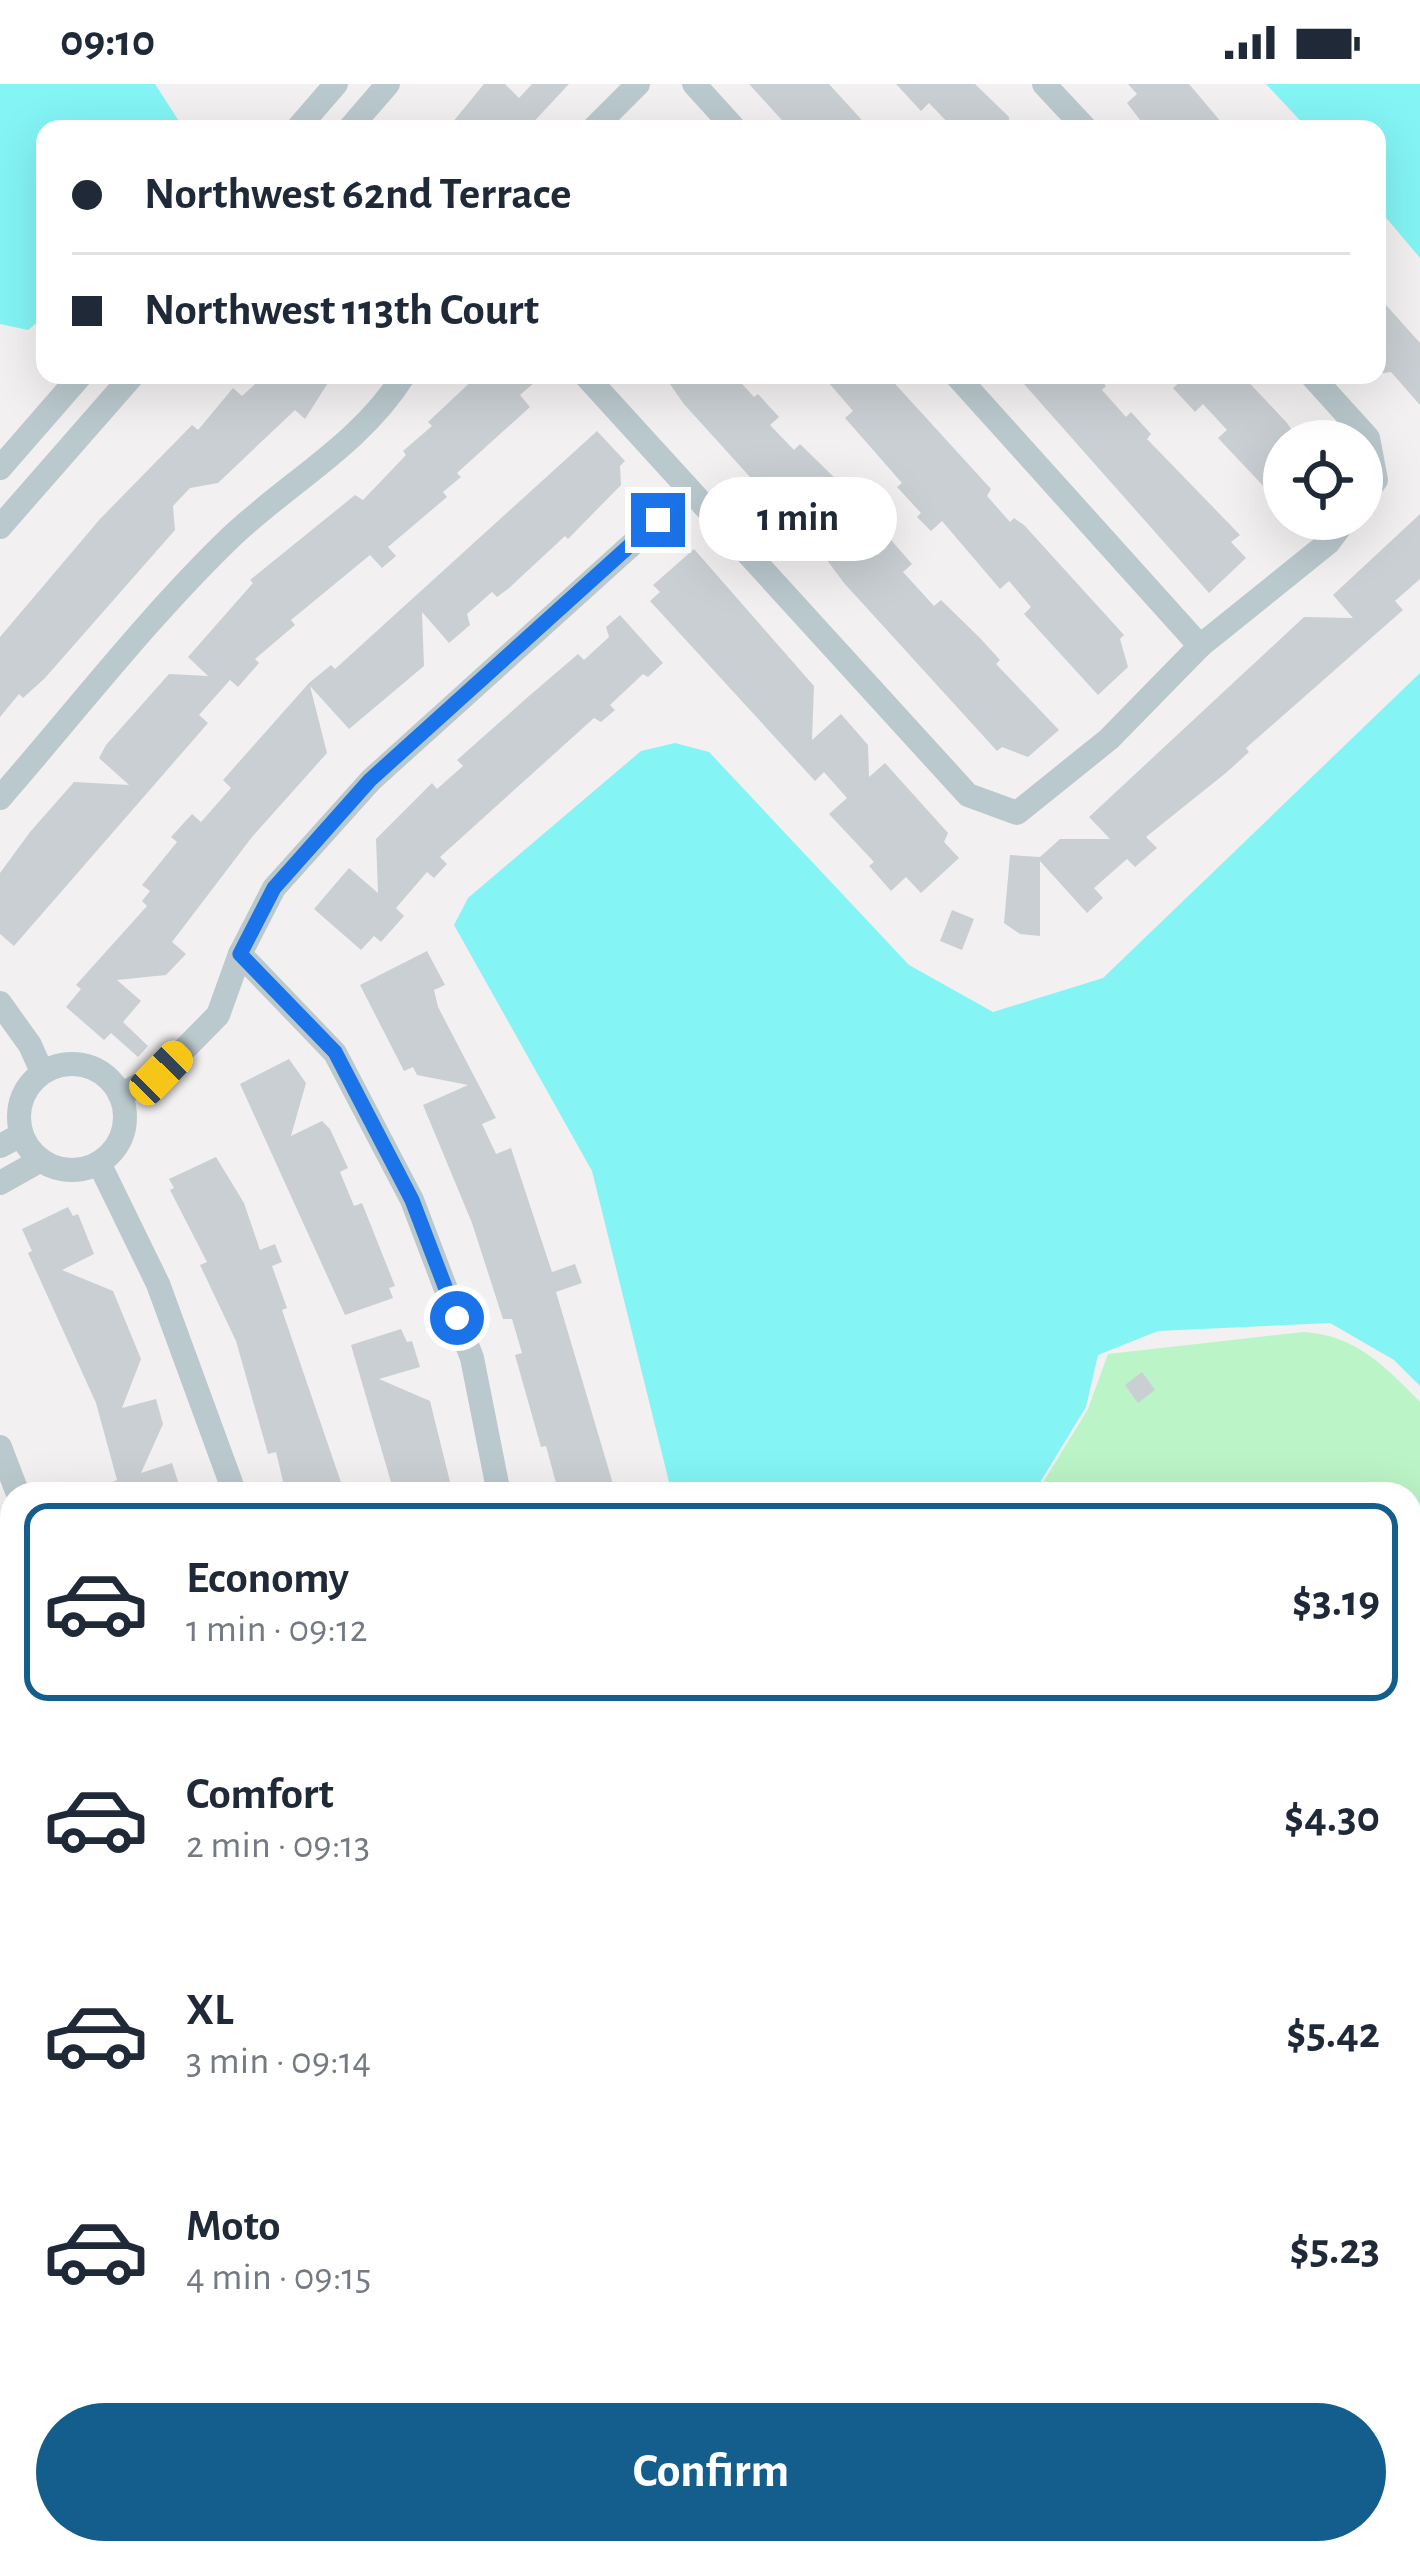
<!DOCTYPE html>
<meta charset="utf-8">
<style>
:root{--surface:#fff;--page:#f2f2f3;--text:#1f2937;--muted:#747a83;--line:#e0e1e3;--accent:#145e8d}
body{margin:0;font-family:"Alegreya Sans",sans-serif;background:var(--page);color:var(--text);height:100vh;display:flex;flex-direction:column;font-size:45px;white-space:nowrap}
*{box-sizing:border-box;margin:0}
p{font-size:39px;color:var(--muted)}
.icon{flex:none;width:66px;height:66px;fill:none;stroke:currentColor;stroke-width:2;stroke-linecap:round;stroke-linejoin:round}
.map{position:relative;flex:1;overflow:hidden}
.side{position:absolute;left:0px;top:1398px;width:1422px;height:1083px;display:flex;flex-direction:column;background:var(--surface);border-radius:36px 36px 0 0;box-shadow:0 12px 48px #0002}
.side>*{flex:none}
.banner{position:absolute;left:36px;top:36px;width:1350px;height:264px;border-radius:24px;box-shadow:0 12px 48px #0002;display:grid;align-content:center;height:264px;padding:0 36px;background:var(--surface)}
.tools{position:absolute;left:1263px;top:336px;display:grid;gap:24px}
.tools a{display:grid;place-items:center;width:120px;height:120px;border-radius:50%;background:var(--surface);box-shadow:0 12px 48px #0002;font-size:60px}
.end{position:absolute;width:54px;height:54px;margin:-27px;border:15px solid #1a73e8;background:#fff;box-shadow:0 0 0 6px #fff}
.from{border-radius:50%}
.bubble{position:absolute;height:84px;border-radius:42px;background:var(--surface);box-shadow:0 12px 48px #0002;font-size:39px;font-weight:600;line-height:84px;text-align:center}
.car{position:absolute;width:36px;height:72px;margin:-36px -18px;border-radius:15px;box-shadow:0 0 9px 3px #0007;background:linear-gradient(#f5c518 24%,#345 0 40%,#f5c518 0 76%,#345 0 86%,#f5c518 0)}
.banner b{display:flex;align-items:center;gap:42px;height:114px;font-size:45px}
.banner b+b{border-top:3px solid var(--line)}
.banner i{width:30px;height:30px;background:var(--text)}
ul{padding:21px 0 0;list-style:none}
li{display:flex;align-items:center;gap:36px;height:198px;margin:0 24px 18px;padding:0 12px;border:6px solid transparent;border-radius:24px}
li div{flex:1}
li b{display:block;font-size:45px}
li em{font-style:normal;font-weight:600}
li.selected{border-color:var(--accent)}
li>.icon{width:108px;height:108px;stroke-width:1.5}
.action{display:flex;gap:24px;margin-top:auto;padding:24px 36px}
.action a{flex:1;height:138px;border-radius:72px;background:var(--accent);color:#fff;font-size:48px;font-weight:600;line-height:138px;text-align:center}
.status{display:flex;justify-content:space-between;align-items:center;height:84px;padding:0 60px;background:var(--surface);direction:ltr}
.status svg{height:33px;fill:currentColor}
.map>svg:first-child{display:block}
.green{fill:#bbf4c6}
.water{fill:#84f4f5}
.building{fill:#cacfd3}
.lines{fill:none;stroke-linecap:round;stroke-linejoin:round}
.minor{stroke:#bac9ce;stroke-width:24}
.route{stroke:#1a73e8;stroke-width:15}
</style>
<div class="status"><b>09:10</b><svg viewBox="0 0 49 12"><path d="M0 12V9h3v3zM5 12V6h3v6zM10 12V3h3v9zM15 12V0h3v12zM26 1h20v11H26zM47 4h2v5h-2z"/></svg></div>
<div class="map">
<svg width="1420" height="2480" viewBox="0 0 1420 2480">
<rect width="100%" height="100%" fill="#f3f0f1"/>
<!-- green -->
<path class="green" d="M1304 1248C1355 1251 1385 1282 1420 1318V2480H972L949 2469H1410V1410H1036L1088 1325 1108 1270Z"/>
<!-- water -->
<g class="water">
<path d="M0 0H155L184 45H45V232L28 246 0 240Z"/>
<path d="M1266 0H1420V174L1377 123V45H1308Z"/>
<path d="M1420 589V1302L1394 1276 1330 1239 1158 1247 1098 1271 1086 1323 1033 1410H672L592 1087 454 841 468 814 641 667 675 659 709 668 909 881 993 928 1103 894Z"/>
<path d="M617 2469H706L726 2480H610Z"/>
</g>
<!-- building -->
<g class="building">
<path d="M484 0H505L519 14 532 0H569L527 45H447Z"/>
<path d="M749 0H829L870 45H790Z"/>
<path d="M896 0H975L1009 33V45H954L929 19 921 27Z"/>
<path d="M1128 0H1189L1227 45H1147L1127 19 1137 10Z"/>
<path d="M1377 211 1420 259V321L1391 288 1377 290Z"/>
<path d="M265 291H333L305 335 295 326 218 399 190 404 173 422 175 446 45 594 23 614 19 610 0 633V553L100 435 192 341 198 346 233 304 242 312Z"/>
<path d="M478 291H543L520 311 530 323 457 389 461 393 443 408 447 413 388 463 396 472 382 484 370 471 291 536 295 541 255 575 259 579 238 603 230 596 199 631 208 639 14 862 0 850V789L30 748 74 698 129 701 99 674 106 661 169 590 208 592 188 573 253 499 250 496 355 411 363 416 406 371 403 367 432 342 428 338Z"/>
<path d="M680 291H734L754 313 758 310 779 333 770 341 794 366 800 360 848 407 912 480 903 488 934 522 941 516 980 554 1000 576 996 580 1059 646 1028 673 1002 663 997 667 844 499 783 417 777 423 683 319 670 300Z"/>
<path d="M822 291H887L991 405 987 412 1010 438 1014 434 1024 441 1124 551 1120 555 1128 583 1098 611 1024 530 1031 523 1009 497 1000 505 942 437 931 447 917 433 921 429 897 403 902 399 845 334 853 327Z"/>
<path d="M1016 291H1096L1106 302 1102 306 1126 333 1131 328 1151 350 1147 355 1240 451 1231 458 1246 474 1209 509Z"/>
<path d="M1188 291H1242L1287 339 1299 357H1284V424L1218 354 1227 346 1203 320 1195 328 1173 304Z"/>
<path d="M597 347 625 377 620 382 621 401 568 455 565 452 508 505 497 513 492 508 467 530 470 541 449 559 422 528 424 582 349 645 310 602 327 669 252 753 172 858 186 870 166 891 117 896 141 917 123 938 148 962 138 973 111 949 104 956 66 923 81 905 76 901 147 822 142 817 150 807 142 801 177 758 171 753 192 730 201 738 231 704 223 696 309 599 331 581 335 585Z"/>
<path d="M1420 430V495L1395 517 1403 526 1246 664 1249 668 1227 688 1146 753 1157 764 1135 783 1127 775 1094 804 1103 814 1087 829 1040 777V852L1020 850 1004 839 1010 771 1040 773 1060 755H1110L1089 733 1304 533 1353 534 1333 511Z"/>
<path d="M694 465 814 602 812 656 841 630 868 661 869 693 885 679 948 749 944 758 959 774 921 809 906 793 891 807 869 782 874 778 829 730 847 714 824 688 815 697 650 517 660 508 653 501Z"/>
<path d="M620 531 663 579 648 593 643 590 610 621 615 626 601 638 594 634 440 773 447 780 434 794 427 788 396 824 404 832 381 858 374 852 361 866 314 825 349 784 378 809 376 755 432 699 437 705 463 682 457 676 529 612 578 570 584 576 609 553 606 543Z"/>
<path d="M952 826 974 835 962 866 940 857Z"/>
<path d="M427 867 445 901 434 906 438 923 496 1034 482 1040 496 1070 511 1064 552 1188 575 1180 582 1199 556 1208 616 1410H559L546 1362 541 1363 515 1271 522 1269 512 1235H503L472 1139 423 1021 468 1001 417 991 413 983 404 987 360 901Z"/>
<path d="M289 975 306 999 291 1052 322 1037 330 1045 348 1084 340 1088 354 1122 362 1119 395 1202 389 1204 393 1214 345 1231 240 1000Z"/>
<path d="M216 1073 244 1119 260 1166 275 1160 282 1178 272 1182 287 1224 282 1226 345 1410H286L276 1368 268 1370 236 1257 200 1181 207 1178 170 1106 174 1104 169 1095Z"/>
<path d="M68 1123 73 1132 78 1130 94 1170 62 1186 113 1207 141 1275 122 1324 156 1315 163 1340 141 1389 172 1379 182 1410H85L117 1396 96 1319 28 1169 32 1167 22 1145Z"/>
<path d="M401 1245 407 1258 412 1257 420 1283 379 1295 430 1317 453 1410H399L393 1405 351 1261Z"/>
<path d="M1142 1288 1155 1306 1138 1319 1125 1301Z"/>
</g>
<g class="lines">
<!-- minor -->
<g class="minor">
<path d="M694 0 735 45"/>
<path d="M1044 0 1086 45"/>
<path d="M297 45 336 0"/>
<path d="M349 45 388 0"/>
<path d="M593 45 638 0"/>
<path d="M585 291 968 711 1017 729 1109 655 1200 562 1328 459 1346 435"/>
<path d="M956 291 1200 562"/>
<path d="M1311 291 1368 354 1376 396 1362 415"/>
<path d="M0 384 81 291"/>
<path d="M0 443 133 291"/>
<path d="M0 714C76 627 148 533 231 453 289 398 361 360 404 291"/>
<path d="M240 870 335 969 412 1116 472 1274 499 1410"/>
<path d="M0 919 30 961 42 988"/>
<circle cx="72" cy="1033" r="53"/>
<path d="M120 1011 161 989 218 931 240 870 274 804 371 696 690 408"/>
<path d="M0 1062 21 1051"/>
<path d="M99 1079 158 1200 235 1410"/>
<path d="M0 1099 41 1076"/>
<path d="M0 1363 18 1410"/>
<path d="M0 1495 12 1537"/>
<path d="M1413 1747 1420 1750"/>
<path d="M1410 1946 1420 1940"/>
<path d="M1410 2005 1420 2051"/>
<path d="M0 2060 12 2053"/>
<path d="M0 2161 12 2151"/>
<path d="M0 2198 12 2189"/>
<path d="M462 2469 478 2480"/>
<path d="M830 2469 852 2480"/>
<path d="M918 2469 942 2480"/>
<path d="M181 2480 190 2469"/>
<path d="M529 2480 538 2469"/>
<path d="M1044 2480 1048 2469"/>
<path d="M1087 2480 1091 2469"/>
</g>
</g>
<g class="lines">
<!-- route -->
<path class="route" d="M457 1234 412 1116 335 968 240 870 274 804 370 696 658 436"/>
</g>
</svg>
<div class="tools">
<a><svg class="icon" aria-label="locate" viewBox="0 0 24 24"><circle cx="12" cy="12" r="6"/><path d="M12 2v4M12 18v4M2 12h4M18 12h4"/></svg></a>
</div>
<i class="end from" style="left:457px;top:1234px"></i>
<i class="end" style="left:658px;top:436px"></i>
<div class="bubble" style="left:699px;top:393px;width:198px">1 min</div>
<i class="car" style="left:161px;top:989px;rotate:44deg"></i>
<div class="banner">
<b><i class="from"></i>Northwest 62nd Terrace</b>
<b><i></i>Northwest 113th Court</b>
</div>
<section class="side">
<ul>
<li class="selected"><svg class="icon" aria-label="car" viewBox="0 0 24 24"><path d="M5 17H2v-5l4-1 3-4h7l3 4 3 1v5h-3M9 17h6M6 11h13"/><circle cx="7" cy="17" r="2"/><circle cx="17" cy="17" r="2"/></svg><div><b>Economy</b><p>1 min · 09:12</p></div><em>$3.19</em></li>
<li><svg class="icon" aria-label="car" viewBox="0 0 24 24"><path d="M5 17H2v-5l4-1 3-4h7l3 4 3 1v5h-3M9 17h6M6 11h13"/><circle cx="7" cy="17" r="2"/><circle cx="17" cy="17" r="2"/></svg><div><b>Comfort</b><p>2 min · 09:13</p></div><em>$4.30</em></li>
<li><svg class="icon" aria-label="car" viewBox="0 0 24 24"><path d="M5 17H2v-5l4-1 3-4h7l3 4 3 1v5h-3M9 17h6M6 11h13"/><circle cx="7" cy="17" r="2"/><circle cx="17" cy="17" r="2"/></svg><div><b>XL</b><p>3 min · 09:14</p></div><em>$5.42</em></li>
<li><svg class="icon" aria-label="car" viewBox="0 0 24 24"><path d="M5 17H2v-5l4-1 3-4h7l3 4 3 1v5h-3M9 17h6M6 11h13"/><circle cx="7" cy="17" r="2"/><circle cx="17" cy="17" r="2"/></svg><div><b>Moto</b><p>4 min · 09:15</p></div><em>$5.23</em></li>
</ul>
<div class="action"><a>Confirm</a></div>
</section>
</div>
